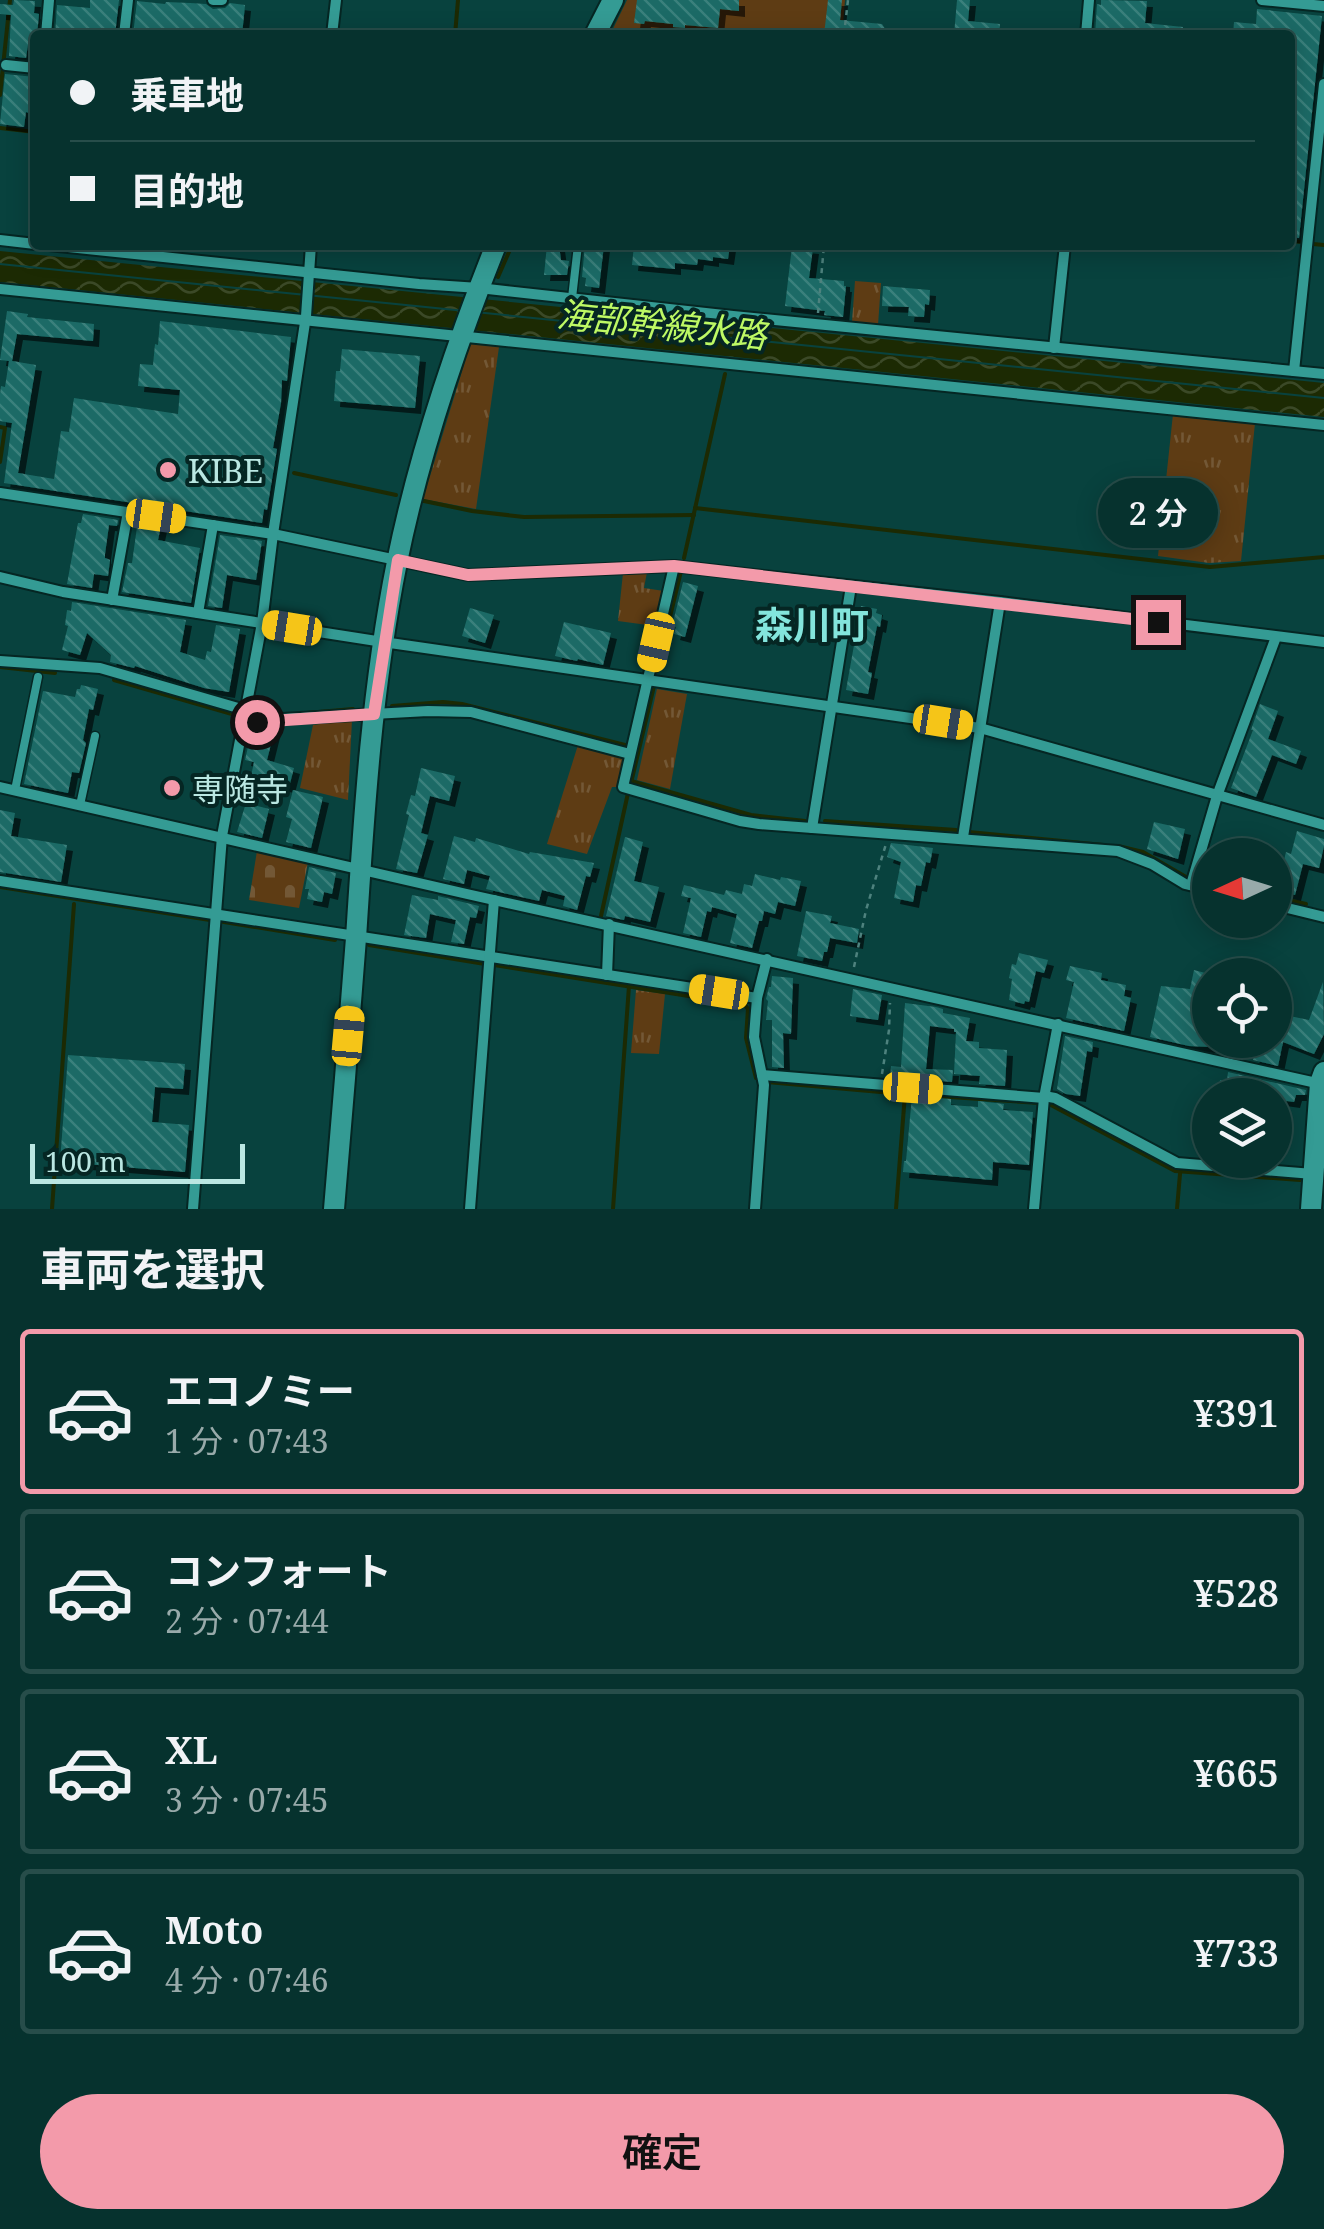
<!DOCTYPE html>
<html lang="ja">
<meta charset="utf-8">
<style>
:root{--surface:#06322e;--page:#0f3a36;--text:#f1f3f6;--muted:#98aaaa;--line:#274d4a;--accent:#f39aaa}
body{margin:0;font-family:"Noto Serif","Noto Sans JP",serif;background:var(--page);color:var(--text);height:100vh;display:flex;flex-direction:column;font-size:38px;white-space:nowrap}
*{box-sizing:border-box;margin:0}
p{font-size:32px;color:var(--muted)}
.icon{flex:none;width:55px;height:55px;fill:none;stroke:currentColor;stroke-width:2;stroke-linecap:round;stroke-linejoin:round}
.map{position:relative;height:1209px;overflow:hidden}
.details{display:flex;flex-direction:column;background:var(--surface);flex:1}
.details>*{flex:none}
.guide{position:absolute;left:30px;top:30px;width:1265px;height:220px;border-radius:10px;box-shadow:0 5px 25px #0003,0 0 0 2px var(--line);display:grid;align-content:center;height:220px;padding:0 40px;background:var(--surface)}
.needle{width:65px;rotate:266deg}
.buttons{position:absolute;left:1192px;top:838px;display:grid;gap:20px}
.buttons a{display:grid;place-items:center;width:100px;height:100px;border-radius:50%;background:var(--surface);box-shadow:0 5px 25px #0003,0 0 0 2px var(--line);font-size:50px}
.scale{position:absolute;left:30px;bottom:25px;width:215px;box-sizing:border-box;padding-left:10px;border:5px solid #bae7e2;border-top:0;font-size:28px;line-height:35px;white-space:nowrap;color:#bae7e2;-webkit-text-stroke:8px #052623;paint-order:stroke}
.end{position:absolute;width:45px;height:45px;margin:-22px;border:12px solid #f39aaa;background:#111;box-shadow:0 0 0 5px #111}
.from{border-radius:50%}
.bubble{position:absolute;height:70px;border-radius:35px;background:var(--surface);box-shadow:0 5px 25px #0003,0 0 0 2px var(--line);font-size:32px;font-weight:600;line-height:70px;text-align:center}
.car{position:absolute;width:30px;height:60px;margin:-30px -15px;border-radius:12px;box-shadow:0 0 8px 2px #0007;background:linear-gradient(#f5c518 24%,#345 0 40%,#f5c518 0 76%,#345 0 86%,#f5c518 0)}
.guide b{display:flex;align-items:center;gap:35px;height:95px;font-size:38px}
.guide b+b{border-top:2px solid var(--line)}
.guide i{width:25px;height:25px;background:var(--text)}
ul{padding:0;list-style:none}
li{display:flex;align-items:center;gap:30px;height:165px;margin:0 20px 15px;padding:0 20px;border:5px solid var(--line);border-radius:10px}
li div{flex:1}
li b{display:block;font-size:38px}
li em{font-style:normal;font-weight:600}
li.selected{border-color:var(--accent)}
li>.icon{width:90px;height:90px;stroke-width:1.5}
h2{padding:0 40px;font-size:45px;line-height:120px}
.button{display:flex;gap:20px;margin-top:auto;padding:20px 40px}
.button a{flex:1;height:115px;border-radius:60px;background:var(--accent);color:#111;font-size:40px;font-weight:600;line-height:115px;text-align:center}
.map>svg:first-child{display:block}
.grass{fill:url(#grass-tufts)}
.cemetery{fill:url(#cemetery-stones)}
.pitch{fill:#5e3c14}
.water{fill:url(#water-waves)}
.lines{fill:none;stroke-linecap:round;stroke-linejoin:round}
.stream{stroke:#1c2a03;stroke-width:4}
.building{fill:url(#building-back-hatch);filter:url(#shadow)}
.lane-casing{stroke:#052623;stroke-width:11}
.street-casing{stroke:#052623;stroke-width:14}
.secondary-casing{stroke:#052623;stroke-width:24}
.path{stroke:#4e827e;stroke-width:2.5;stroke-dasharray:5 5;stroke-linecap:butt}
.lane{stroke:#349b94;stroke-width:8}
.street{stroke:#349b94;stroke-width:10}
.secondary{stroke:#349b94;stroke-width:20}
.route{stroke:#f39aaa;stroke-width:12}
.poi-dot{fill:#f39aaa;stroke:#052623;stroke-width:4}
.labels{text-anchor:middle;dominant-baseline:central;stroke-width:8;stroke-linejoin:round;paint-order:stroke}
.poi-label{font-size:32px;fill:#bae7e2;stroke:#052623;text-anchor:start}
.water-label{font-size:35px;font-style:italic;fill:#bef964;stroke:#052623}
.quarter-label{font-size:38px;font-weight:bold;fill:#83e5dc;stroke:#052623}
</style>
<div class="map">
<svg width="1324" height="1209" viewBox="0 0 1324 1209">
<defs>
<pattern id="grass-tufts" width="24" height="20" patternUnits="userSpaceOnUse" patternTransform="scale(2.5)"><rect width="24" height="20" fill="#5e3c14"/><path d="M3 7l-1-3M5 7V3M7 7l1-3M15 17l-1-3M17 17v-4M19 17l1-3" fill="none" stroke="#735836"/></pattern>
<pattern id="cemetery-stones" width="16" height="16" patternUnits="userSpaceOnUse" patternTransform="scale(2.5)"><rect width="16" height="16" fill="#5e3c14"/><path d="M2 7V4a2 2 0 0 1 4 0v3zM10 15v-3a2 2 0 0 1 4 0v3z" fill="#735836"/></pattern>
<pattern id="water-waves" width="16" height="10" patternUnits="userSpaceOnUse" patternTransform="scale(2.5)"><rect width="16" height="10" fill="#1c2a03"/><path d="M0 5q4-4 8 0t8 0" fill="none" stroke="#3b4927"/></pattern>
<pattern id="building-back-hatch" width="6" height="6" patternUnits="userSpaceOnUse" patternTransform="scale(2.5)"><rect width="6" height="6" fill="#1b6b66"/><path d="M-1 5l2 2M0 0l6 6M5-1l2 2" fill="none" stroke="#3a807c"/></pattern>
<filter id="shadow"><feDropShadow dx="6" dy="6" stdDeviation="0" flood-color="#0009"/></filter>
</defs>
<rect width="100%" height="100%" fill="#08423e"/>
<!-- grass -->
<g class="grass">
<path d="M855 281 881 283 878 325 852 322Z"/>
<path d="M471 342 499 347 476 509 423 499Z"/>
<path d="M1173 414 1255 423 1241 561 1209 563 1158 556Z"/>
<path d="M647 572 644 588 664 591 655 626 618 621 623 573Z"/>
<path d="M657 689 687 694 670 789 637 780Z"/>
<path d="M352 720 348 800 300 788 313 725Z"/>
<path d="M578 745 623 757 626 759 619 787H612L587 854 547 844Z"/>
<path d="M636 990 665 994 659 1054 631 1053Z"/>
</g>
<!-- cemetery -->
<path class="cemetery" d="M257 851 308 862 299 908 249 900Z"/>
<!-- pitch -->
<path class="pitch" d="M627 0H845L842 35H610Z"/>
<!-- water -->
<g class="water">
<path d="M0 251 1324 383V397L0 263Z"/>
<path d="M0 265 1324 399V417L0 282Z"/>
</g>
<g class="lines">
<!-- stream -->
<g class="stream">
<path d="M455 35 458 0"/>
<path d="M0 95 10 0"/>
<path d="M0 128 35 132"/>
<path d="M1290 241 1303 242"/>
<path d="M1313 244 1324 245"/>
<path d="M225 247V245"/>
<path d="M498 277 512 245"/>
<path d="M0 427 5 428 0 462"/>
<path d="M294 473 396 495"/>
<path d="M424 501 472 511 524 517 694 515"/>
<path d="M695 508 1210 567 1324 557"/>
<path d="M684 558 725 374"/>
<path d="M0 667 55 673"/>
<path d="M657 671 681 571"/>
<path d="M114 680 232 714"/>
<path d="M392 706 443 702 462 704 625 745"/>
<path d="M307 713 353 709"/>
<path d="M631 781 751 815 805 821"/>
<path d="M631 783 654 686"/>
<path d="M825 821 956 830"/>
<path d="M969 832 1103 845"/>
<path d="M1118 846 1143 852 1186 877"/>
<path d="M1204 882 1210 883"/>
<path d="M0 887 210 920"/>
<path d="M1275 897 1306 904"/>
<path d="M601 916 628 793"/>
<path d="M218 921 335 940"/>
<path d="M369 945 485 964"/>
<path d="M494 965 745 1005 748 1009 746 1038 756 1078 760 1079"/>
<path d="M767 1082 892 1093"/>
<path d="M1049 1104 1175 1171 1300 1180"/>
<path d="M1324 1180V1178"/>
<path d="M52 1209 74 904"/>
<path d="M613 1209 629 986"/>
<path d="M896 1209 905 1094 1040 1103"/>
<path d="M1177 1209 1180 1174"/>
</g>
</g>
<!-- building -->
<g class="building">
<path d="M14 0 35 1 34 13 39 14 37 35H34L33 39 29 38 26 58 9 56 11 15 0 14V4L13 5Z"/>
<path d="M90 0H119L115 35H55L57 5 90 8Z"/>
<path d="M637 0H739V11L720 9 718 28 685 25V28L673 27V24L645 21 644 24 634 23Z"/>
<path d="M828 0H842L840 20 882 24 889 35H824Z"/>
<path d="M957 0H970L968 21 1000 24 999 35H954Z"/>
<path d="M1101 0 1147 1 1145 23 1183 27V35H1095L1097 4 1101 5Z"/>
<path d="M137 1 165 4 166 2 190 3 206 4 213 9 225 8 230 3 245 5 242 35H133Z"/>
<path d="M1257 9 1322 16 1299 238 1290 237V35H1233L1234 22 1256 24Z"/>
<path d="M5 74 35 77V89H32L29 113 26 112 24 127 0 124Z"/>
<path d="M547 245H559L561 260 569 261 567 275H544Z"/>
<path d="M585 245H604L599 288 585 286 586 278 582 277Z"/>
<path d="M634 245H730L728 259 713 257V261L698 259 697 265 675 263V269L632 265Z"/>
<path d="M792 246 813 248 809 278 844 281V286H846L843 317 824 315 825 311 785 306Z"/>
<path d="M883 286 930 290 929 305 925 304 924 317 908 316 909 307 882 306Z"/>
<path d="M7 311 28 314 27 317 94 324 93 341 17 334 12 361 36 365 18 473 54 479 61 431 69 432 74 398 178 414 180 390 138 386 140 364 153 365 155 344 158 345 160 321 291 337 287 381 282 380 281 403 273 448 277 449 267 510 264 509 262 523 4 483 12 423 0 421V394L1 386 5 387 9 361 0 360Z"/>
<path d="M342 349 420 356 415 408 334 401 336 371H340Z"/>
<path d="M83 514 118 520 117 526 109 525 105 554V558L110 560 108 576 94 574 92 588 67 584 78 523H81Z"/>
<path d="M142 523 161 526 158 540 200 548 191 603 122 592 128 563H132L137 527 142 528Z"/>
<path d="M220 535 262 541 256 580 227 575 222 608 208 606Z"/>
<path d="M683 582 698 586 685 637 674 634 676 627 672 626Z"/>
<path d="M72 602 186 620 180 652 205 660 207 651 211 652 216 625 240 629 229 692 204 688 135 666 134 668 110 662 111 655 87 633 80 655 62 650 68 626 65 625 67 610 71 611Z"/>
<path d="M861 606 877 609 876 613 882 615 880 627 877 626 868 672 872 673 868 694 846 690Z"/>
<path d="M470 608 494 615 485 643 462 636Z"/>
<path d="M564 622 611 633 603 665 578 659 577 661 555 656Z"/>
<path d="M81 685 98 689 93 710 89 709 83 740 86 743 79 773 72 772 68 793 24 784 43 691 75 697 77 689H80Z"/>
<path d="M1260 704 1278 711 1268 739 1301 751 1296 764 1272 755 1256 797 1231 788 1253 730H1251Z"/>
<path d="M252 729 274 732 267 760 294 768 289 787 250 781 254 762 245 760Z"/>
<path d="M421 768 455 776 449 801 430 796 421 833 428 835 417 873 396 869 409 815 406 814 411 795 415 796Z"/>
<path d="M293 790 323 797 311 848 286 842 292 819 286 817Z"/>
<path d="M246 803 269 809 262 838 237 832Z"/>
<path d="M0 810 15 813 11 836 67 845 61 882 0 872Z"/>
<path d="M1154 822 1185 829 1178 859 1147 849Z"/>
<path d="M1297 831 1324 839V846L1319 868 1303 864 1295 895 1280 891 1284 877 1280 876 1286 852 1291 854Z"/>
<path d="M454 836 475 842 476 838 529 854 530 852 594 863 590 877 586 876 577 910 563 906 565 896 542 890 539 901 486 889 490 876 467 870 464 884 443 879Z"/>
<path d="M625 837 643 842 634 881 659 887 650 922 625 916 624 920 606 916Z"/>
<path d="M891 843 933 848 930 863 926 862 921 886 916 885 913 902 894 898 901 862 887 857Z"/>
<path d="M309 867 336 873 332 894 324 892 322 902 307 899 309 889H305Z"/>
<path d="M755 874 780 880 781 877 801 881 795 906 778 902 775 914 764 911 762 921H759L752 948 730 943 737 914 712 907 711 912 707 911 701 937 683 933 691 898 681 896 684 885 724 895 726 890 742 894 744 884 752 886Z"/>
<path d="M412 895 438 900V896L479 906 476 918 470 917 464 944 451 942 456 920 430 914 426 938 404 935Z"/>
<path d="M806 911 832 916 830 923 859 929 857 943 830 938 827 952H824L822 961 797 956Z"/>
<path d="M1019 953 1048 960 1044 973 1036 971 1029 1002 1025 1001 1024 1004 1009 1000 1012 979 1009 978 1012 964 1016 965Z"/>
<path d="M1070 966 1102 973 1101 980 1126 985 1124 996 1131 998 1124 1031 1066 1018 1074 982 1066 980Z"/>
<path d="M1194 970 1209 974 1204 995 1210 996V1047L1189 1046 1150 1037 1161 986 1190 989Z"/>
<path d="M772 976 793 978 791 1034 783 1033 784 1068 772 1067V1020H766L768 1001 766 999 769 987H771Z"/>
<path d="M1323 982 1324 1034 1314 1054 1283 1042 1278 1066 1253 1060 1256 1040H1277L1275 1013 1309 1020Z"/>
<path d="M853 989 882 995 878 1020 850 1016Z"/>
<path d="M905 1003 936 1007 943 1009V1013L970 1018 966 1041 979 1042V1048L1007 1050 1005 1086 979 1084 980 1076 954 1074 956 1032H954V1029L930 1026 926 1069 953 1070 952 1082 890 1077 891 1066 901 1067Z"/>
<path d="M1065 1036 1093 1042 1092 1052 1087 1051 1080 1096 1066 1094 1057 1089Z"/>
<path d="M68 1055 185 1064 183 1089 155 1087 152 1122 189 1125 185 1172 60 1162Z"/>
<path d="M1228 1072 1306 1090 1305 1095H1296L1294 1102 1280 1100 1281 1095H1218L1220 1080 1227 1081Z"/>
<path d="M912 1096 951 1099V1105L978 1107V1101L1004 1104 1003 1110 1033 1112 1029 1165 993 1162 992 1180 903 1172 904 1161H906Z"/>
</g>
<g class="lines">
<!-- lane casing -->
<g class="lane-casing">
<g id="lane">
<path d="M572 298 578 245"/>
<path d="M15 790 38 677"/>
<path d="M80 805 95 736"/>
</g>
</g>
<!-- street casing -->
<g class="street-casing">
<g id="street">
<path d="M213 0H222"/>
<path d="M1262 0 1324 6"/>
<path d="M46 35 49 0"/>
<path d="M124 35 128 0"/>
<path d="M332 35 336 0"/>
<path d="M1086 35 1089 0"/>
<path d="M6 65 35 68"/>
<path d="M0 240 35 244"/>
<path d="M49 245 419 284 479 288 733 316 1324 374"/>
<path d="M0 289 1324 425"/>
<path d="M1054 348 1065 245"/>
<path d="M1294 371 1324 84"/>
<path d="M0 493 273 534 468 575 674 566 1000 602 1324 642"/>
<path d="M674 566 623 787 740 821 759 824 1118 851 1152 864 1185 884 1210 890"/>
<path d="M0 577 63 592 383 642 980 728 1324 825"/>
<path d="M112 600 128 512"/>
<path d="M198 613 213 525"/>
<path d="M0 661 100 668 245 710"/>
<path d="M243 721 428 711 471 712 630 754"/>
<path d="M0 787 467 894 1321 1084"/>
<path d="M812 828 851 586"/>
<path d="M963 837 1000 602"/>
<path d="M0 881 757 998"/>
<path d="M1191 885 1217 796 1276 637"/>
<path d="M1275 905 1324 917"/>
<path d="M607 975 609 924"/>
<path d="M762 1075 1044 1098"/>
<path d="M1044 1096 1055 1098 1177 1163 1313 1174"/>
<path d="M193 1209 222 836 262 623 273 534 306 316 311 245"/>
<path d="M470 1209 494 900"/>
<path d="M755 1209 764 1085 754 1037 757 998 767 959"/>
<path d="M1034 1209 1044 1098 1058 1024"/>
</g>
</g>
<!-- secondary casing -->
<g class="secondary-casing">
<g id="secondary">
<path d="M595 35 613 0"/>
<path d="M334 1209C342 1119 349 1028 356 938 364 812 372 686 397 562 419 454 455 347 496 245"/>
<path d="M1311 1209 1320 1083 1324 1072"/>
</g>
</g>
<!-- path -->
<g class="path">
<path d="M844 35 848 0"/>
<path d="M818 313 824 245"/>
<path d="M854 967 866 910 886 844"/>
<path d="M882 1074 889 1030 890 1003"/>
</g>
<!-- lane -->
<use href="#lane" class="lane"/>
<!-- street -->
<use href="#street" class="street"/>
<!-- secondary -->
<use href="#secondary" class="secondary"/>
</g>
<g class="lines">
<!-- route -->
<path class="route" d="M257 722 374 714 398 560 468 575 674 566 1158 622"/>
</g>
<!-- markers -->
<g class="poi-dot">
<circle cx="168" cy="470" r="10"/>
<circle cx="172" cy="788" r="10"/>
</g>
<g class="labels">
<!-- poi labels -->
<g class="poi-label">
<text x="188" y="470">KIBE</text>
<text x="192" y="788">専随寺</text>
</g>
<!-- water labels -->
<g class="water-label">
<text transform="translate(662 324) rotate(6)">海部幹線水路</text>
</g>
<!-- quarter labels -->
<g class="quarter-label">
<text x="812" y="624">森川町</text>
</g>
</g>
</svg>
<div class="buttons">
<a><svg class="needle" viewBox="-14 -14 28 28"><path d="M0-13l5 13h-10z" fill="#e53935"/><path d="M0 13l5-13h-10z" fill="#98aaaa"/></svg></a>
<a><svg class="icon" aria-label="locate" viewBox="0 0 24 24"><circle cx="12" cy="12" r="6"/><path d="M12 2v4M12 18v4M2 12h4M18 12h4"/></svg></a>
<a><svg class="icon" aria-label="layers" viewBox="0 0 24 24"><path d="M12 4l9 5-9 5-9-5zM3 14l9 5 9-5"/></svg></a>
</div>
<div class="scale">100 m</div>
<i class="end from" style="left:257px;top:722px"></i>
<i class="end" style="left:1158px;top:622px"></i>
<div class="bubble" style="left:1098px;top:478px;width:120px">2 分</div>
<i class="car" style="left:156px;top:516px;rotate:98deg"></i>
<i class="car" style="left:292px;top:628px;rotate:279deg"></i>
<i class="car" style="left:656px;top:642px;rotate:193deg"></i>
<i class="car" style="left:943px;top:722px;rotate:99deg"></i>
<i class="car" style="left:719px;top:992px;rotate:279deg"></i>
<i class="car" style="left:348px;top:1036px;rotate:5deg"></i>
<i class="car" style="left:913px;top:1088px;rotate:94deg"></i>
<div class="guide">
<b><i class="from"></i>乗車地</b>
<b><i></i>目的地</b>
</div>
</div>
<section class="details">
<h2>車両を選択</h2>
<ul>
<li class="selected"><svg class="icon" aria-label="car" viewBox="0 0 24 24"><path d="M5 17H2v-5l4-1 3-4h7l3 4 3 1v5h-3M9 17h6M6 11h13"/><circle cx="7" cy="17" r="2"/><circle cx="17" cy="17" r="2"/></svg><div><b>エコノミー</b><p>1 分 · 07:43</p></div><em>¥391</em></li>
<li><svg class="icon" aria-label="car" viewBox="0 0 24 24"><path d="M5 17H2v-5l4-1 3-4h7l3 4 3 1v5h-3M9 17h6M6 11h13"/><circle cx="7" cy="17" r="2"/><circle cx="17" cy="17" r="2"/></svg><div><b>コンフォート</b><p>2 分 · 07:44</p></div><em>¥528</em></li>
<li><svg class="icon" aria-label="car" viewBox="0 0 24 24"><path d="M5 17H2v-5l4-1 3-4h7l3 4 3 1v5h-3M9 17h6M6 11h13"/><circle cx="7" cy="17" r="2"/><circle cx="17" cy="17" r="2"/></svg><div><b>XL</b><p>3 分 · 07:45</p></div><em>¥665</em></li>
<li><svg class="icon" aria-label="car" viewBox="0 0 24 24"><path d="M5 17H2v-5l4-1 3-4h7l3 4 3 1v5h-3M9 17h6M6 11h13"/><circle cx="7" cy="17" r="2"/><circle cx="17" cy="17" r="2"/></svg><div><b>Moto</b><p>4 分 · 07:46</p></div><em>¥733</em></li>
</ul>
<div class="button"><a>確定</a></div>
</section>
